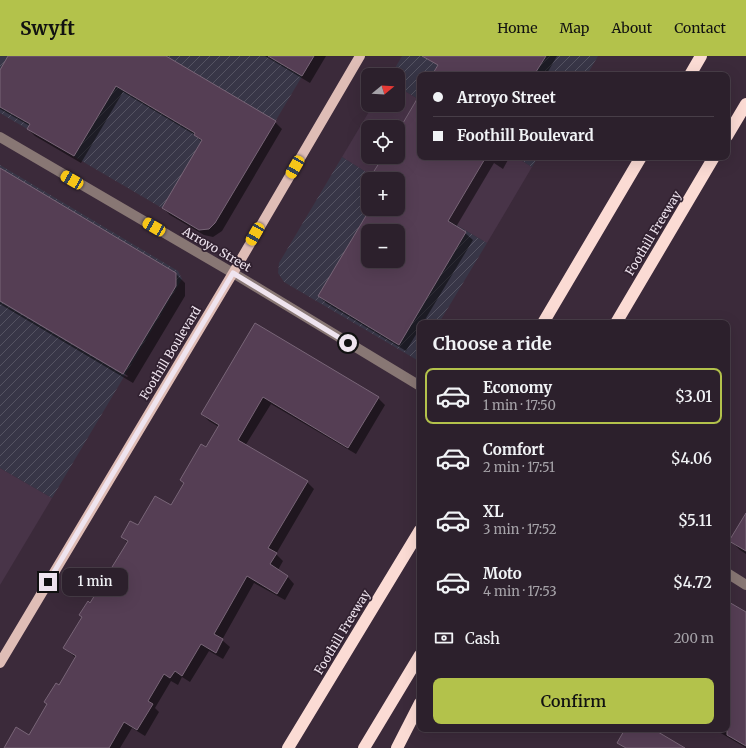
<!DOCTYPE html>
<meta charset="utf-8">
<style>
:root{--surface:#2c202c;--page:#342834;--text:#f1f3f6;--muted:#a6a3a9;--line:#483e48;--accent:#b3c24b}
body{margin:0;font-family:Merriweather,serif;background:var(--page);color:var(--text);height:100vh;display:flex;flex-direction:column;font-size:15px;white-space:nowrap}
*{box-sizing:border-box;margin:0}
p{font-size:13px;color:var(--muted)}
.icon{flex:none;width:22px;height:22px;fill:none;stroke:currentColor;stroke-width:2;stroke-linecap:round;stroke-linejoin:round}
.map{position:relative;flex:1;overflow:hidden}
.drawer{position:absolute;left:417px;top:264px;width:313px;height:412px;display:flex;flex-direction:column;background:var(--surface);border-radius:8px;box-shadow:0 4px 16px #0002,0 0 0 1px var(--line)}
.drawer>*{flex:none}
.top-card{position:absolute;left:417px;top:16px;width:313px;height:88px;border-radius:8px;box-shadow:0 4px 16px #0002,0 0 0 1px var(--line);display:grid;align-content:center;height:88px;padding:0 16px;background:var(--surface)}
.needle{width:26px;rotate:72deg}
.controls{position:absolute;left:361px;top:12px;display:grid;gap:8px}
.controls a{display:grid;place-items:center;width:44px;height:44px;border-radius:8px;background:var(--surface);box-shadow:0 4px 16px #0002,0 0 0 1px var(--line);font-size:20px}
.end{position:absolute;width:18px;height:18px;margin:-9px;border:5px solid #efe4ef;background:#111;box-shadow:0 0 0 2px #111}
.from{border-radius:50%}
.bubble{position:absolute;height:28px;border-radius:8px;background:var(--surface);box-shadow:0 4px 16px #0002,0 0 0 1px var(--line);font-size:13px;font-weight:600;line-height:28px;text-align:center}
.car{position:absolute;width:12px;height:24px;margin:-12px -6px;border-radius:5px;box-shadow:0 0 3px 1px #0007;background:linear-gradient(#f5c518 24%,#345 0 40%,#f5c518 0 76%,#345 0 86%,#f5c518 0)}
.top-card b{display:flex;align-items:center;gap:14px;height:38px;font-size:15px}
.top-card b+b{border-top:1px solid var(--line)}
.top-card i{width:10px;height:10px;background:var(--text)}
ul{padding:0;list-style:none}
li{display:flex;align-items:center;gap:12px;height:56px;margin:0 8px 6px;padding:0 8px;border:2px solid transparent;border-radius:8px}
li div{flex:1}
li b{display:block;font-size:15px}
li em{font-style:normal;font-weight:600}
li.on{border-color:var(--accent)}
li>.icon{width:36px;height:36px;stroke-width:1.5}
h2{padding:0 16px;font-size:18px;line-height:48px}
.pay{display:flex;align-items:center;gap:10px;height:44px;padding:0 16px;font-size:15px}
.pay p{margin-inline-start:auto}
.button{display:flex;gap:8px;margin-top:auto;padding:8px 16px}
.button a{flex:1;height:46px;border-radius:8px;background:var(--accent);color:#111;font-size:16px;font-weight:600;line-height:46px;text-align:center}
header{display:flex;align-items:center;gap:24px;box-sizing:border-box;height:56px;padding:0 20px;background:var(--accent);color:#111}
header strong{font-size:19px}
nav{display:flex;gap:22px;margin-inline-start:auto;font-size:14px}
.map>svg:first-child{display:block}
.built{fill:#483448;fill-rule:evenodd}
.industrial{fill:url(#industrial-furrows);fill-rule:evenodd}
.shadow{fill:#0007;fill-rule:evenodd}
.building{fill:#553e54;stroke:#786577;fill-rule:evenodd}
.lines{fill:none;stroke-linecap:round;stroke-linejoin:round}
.minor{stroke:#887774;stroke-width:10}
.major{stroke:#dfbdb6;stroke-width:10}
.highway{stroke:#fbdbd4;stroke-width:12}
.route{stroke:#efe4ef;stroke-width:5}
.labels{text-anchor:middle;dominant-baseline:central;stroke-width:3.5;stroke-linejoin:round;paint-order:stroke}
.street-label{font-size:12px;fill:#efe4ef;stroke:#312130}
</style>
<header>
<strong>Swyft</strong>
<nav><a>Home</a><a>Map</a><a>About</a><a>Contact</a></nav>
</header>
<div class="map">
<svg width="746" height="692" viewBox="0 0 746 692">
<defs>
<pattern id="industrial-furrows" width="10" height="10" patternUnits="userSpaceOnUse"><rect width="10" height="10" fill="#383647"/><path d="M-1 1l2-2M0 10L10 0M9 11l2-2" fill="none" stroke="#555362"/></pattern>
</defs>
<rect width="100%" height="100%" fill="#3b2a3a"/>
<!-- built -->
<g class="built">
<path d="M398 31 420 44V101H516L532 111 487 187 398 135V123H377L342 101 373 49H398ZM368 71H398V101H368Z"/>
<path d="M0 412 52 442 0 529Z"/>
</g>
<!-- industrial -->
<g class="industrial">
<path d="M0 0H314L215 167 209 173 202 174 196 172 0 57Z"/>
<path d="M402 0H598L587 19H420V44L398 31V19H391Z"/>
<path d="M342 101 377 123H368V153H398V135L487 187 439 267H420V299L417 304 284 226 278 217 279 207ZM368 175H398V205H368Z"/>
<path d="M516 101H538L532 111Z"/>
<path d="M0 109 178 215 182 223 52 442 0 412Z"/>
</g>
<!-- shadow -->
<g class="shadow">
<path d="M9 0H164L275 66 282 73 222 175 213 181 204 179 170 159 163 152 202 86 195 79 123 36 81 107 35 80 28 73 30 70 0 53V16Z"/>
<path d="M265 0H326L310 27Z"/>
<path d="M444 0H557L546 19H432Z"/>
<path d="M420 40V101L509 102 503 113 494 107 456 171 465 177 473 184 423 267H420V272L406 295 326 247 319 240 371 153H398V123H376L384 101H398V71H394L398 65 403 68ZM368 175H398V205H368Z"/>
<path d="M0 113 175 217 185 227V240L133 327 0 248V246L127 321 128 320 0 244Z"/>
<path d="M255 269 378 342 385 349 356 398 271 348 245 390 307 426 314 433 276 498 283 505 278 514 287 520 294 528 285 544 254 527 222 584 230 591 223 603 209 595 190 626 182 621 178 629 171 625 155 652 159 656 145 680 132 672 120 692H5L29 680 76 602 64 592 128 487 122 481 172 451 185 428 181 424 206 393 219 371 209 365 202 358Z"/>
<path d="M746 459V498L740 494 731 485Z"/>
<path d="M727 546 746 558V692L714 673H727Z"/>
</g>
<!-- building -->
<g class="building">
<path d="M8 0H166L276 65 215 167 209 173 199 174 162 152 202 84 194 79 195 77 116 30 74 100 27 73 30 68 0 51V14Z"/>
<path d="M268 0H314L302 20Z"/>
<path d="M422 0H546L534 19H432L438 9Z"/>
<path d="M420 38V101H486L448 165 466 176 399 289 318 240 370 153H398V123H369L383 101H398V64L403 67ZM368 175H398V205H368Z"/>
<path d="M0 112 176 217V230L123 318 0 245Z"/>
<path d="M255 267 379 341 348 392 263 341 238 384 308 425 268 492 277 497 270 508 288 520 277 538 247 520 214 578 223 583 216 597 201 588 182 620 175 615 170 622 164 618 148 645 153 648 137 674 124 666 109 692H4L16 671 29 679 47 648 44 646 56 627 59 629 76 600 63 592 82 561 79 559 88 545 90 547 128 485 121 481 130 465 138 469 155 440 171 449 184 427 180 424 201 388 206 391 219 369 201 358Z"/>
<path d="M746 457V495L729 485Z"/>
<path d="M727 545 746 556V690L727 679Z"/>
<path d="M625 673H653L685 692H626L617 687Z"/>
</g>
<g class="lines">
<!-- minor -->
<g class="minor">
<path d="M0 81 233 217 420 330"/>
<path d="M727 517 746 529"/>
</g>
<!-- major -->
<path class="major" d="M0 607 233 217 360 0"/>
<!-- highway -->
<g class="highway">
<path d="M690 19 701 0"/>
<path d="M727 80 746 48"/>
<path d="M543 267 641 101"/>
<path d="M616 267 714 101"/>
<path d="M288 692 420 474"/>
<path d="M364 692 420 599"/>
<path d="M397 692 420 647"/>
</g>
</g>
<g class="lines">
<!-- route -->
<path class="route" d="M48 526 233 217 348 287"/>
</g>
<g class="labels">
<!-- street labels -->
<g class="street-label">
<text transform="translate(653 177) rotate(-59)">Foothill Freeway</text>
<text transform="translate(217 193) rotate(30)">Arroyo Street</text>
<text transform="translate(170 297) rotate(-59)">Foothill Boulevard</text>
<text transform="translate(342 576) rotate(-59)">Foothill Freeway</text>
</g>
</g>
</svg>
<div class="controls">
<a><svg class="needle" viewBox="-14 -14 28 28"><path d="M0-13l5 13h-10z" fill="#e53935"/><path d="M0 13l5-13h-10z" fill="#a6a3a9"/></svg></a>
<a><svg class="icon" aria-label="locate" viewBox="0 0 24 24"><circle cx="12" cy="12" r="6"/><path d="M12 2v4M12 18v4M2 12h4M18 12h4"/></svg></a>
<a>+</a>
<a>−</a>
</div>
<i class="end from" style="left:348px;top:287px"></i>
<i class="end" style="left:48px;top:526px"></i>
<div class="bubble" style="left:62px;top:512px;width:66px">1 min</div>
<i class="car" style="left:295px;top:111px;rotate:210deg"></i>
<i class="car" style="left:72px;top:124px;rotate:300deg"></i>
<i class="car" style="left:154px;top:171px;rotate:300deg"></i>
<i class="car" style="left:255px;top:178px;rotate:210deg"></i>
<div class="top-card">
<b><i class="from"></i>Arroyo Street</b>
<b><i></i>Foothill Boulevard</b>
</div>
<section class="drawer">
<h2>Choose a ride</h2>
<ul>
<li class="on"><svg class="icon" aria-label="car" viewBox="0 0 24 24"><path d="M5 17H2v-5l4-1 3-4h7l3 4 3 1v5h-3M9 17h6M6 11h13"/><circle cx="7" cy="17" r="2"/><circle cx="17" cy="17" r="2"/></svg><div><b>Economy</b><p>1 min · 17:50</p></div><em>$3.01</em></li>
<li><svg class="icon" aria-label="car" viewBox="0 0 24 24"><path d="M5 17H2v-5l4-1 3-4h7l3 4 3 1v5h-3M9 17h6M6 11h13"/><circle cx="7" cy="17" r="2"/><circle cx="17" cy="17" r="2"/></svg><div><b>Comfort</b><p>2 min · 17:51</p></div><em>$4.06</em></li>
<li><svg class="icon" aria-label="car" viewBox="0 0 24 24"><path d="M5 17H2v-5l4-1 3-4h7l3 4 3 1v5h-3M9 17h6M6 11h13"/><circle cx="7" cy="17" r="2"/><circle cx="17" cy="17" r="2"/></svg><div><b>XL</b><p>3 min · 17:52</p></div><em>$5.11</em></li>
<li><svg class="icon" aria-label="car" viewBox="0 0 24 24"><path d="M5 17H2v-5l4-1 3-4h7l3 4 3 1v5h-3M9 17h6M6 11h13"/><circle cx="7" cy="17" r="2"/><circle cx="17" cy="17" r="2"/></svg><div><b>Moto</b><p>4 min · 17:53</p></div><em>$4.72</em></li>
</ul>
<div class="pay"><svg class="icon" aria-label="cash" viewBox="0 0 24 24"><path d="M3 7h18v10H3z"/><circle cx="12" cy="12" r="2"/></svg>Cash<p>200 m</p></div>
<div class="button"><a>Confirm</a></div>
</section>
</div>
